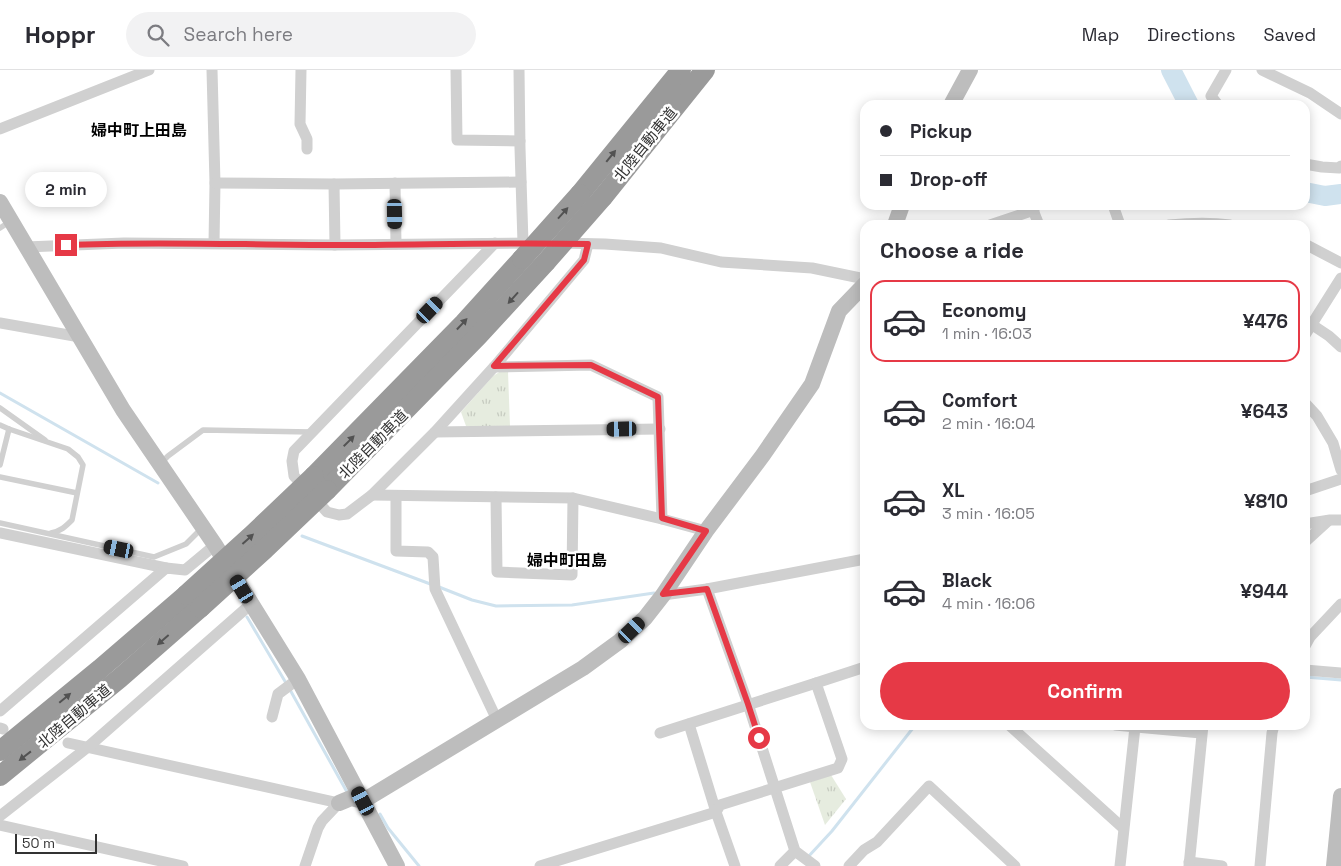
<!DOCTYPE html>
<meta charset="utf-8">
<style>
:root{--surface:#fff;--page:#f2f2f3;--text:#2b2b33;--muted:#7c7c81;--line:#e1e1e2;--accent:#e63946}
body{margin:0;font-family:"Space Grotesk","Noto Sans JP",sans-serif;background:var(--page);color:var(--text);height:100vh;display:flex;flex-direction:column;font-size:19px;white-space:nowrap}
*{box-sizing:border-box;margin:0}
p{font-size:16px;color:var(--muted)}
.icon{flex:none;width:28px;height:28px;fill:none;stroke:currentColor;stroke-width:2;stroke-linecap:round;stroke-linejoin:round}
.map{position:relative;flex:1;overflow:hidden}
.sheet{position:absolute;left:860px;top:150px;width:450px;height:510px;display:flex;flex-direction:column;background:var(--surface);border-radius:15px;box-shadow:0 2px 12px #0003}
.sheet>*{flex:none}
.guide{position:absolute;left:860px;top:30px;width:450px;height:110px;border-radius:15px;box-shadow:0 2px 12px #0003;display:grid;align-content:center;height:110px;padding:0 20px;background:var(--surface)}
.scale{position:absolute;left:15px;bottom:12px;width:82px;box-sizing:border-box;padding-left:5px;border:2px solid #333;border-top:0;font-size:14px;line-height:18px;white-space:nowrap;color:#333;-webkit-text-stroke:4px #fff;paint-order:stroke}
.end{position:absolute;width:22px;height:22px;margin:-11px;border:6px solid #e63946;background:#fff;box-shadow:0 0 0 2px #fff}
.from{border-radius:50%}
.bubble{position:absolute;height:35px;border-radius:18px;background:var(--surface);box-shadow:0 2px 12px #0003;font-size:16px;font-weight:800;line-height:35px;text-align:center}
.car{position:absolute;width:15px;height:30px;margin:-15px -8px;border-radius:6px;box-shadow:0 0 4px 1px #0007;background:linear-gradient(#222 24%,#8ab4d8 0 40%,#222 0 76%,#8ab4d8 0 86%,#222 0)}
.guide b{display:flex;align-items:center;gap:18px;height:48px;font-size:19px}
.guide b+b{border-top:1px solid var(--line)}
.guide i{width:12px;height:12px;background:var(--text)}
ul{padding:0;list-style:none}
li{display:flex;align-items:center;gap:15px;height:82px;margin:0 10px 8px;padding:0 10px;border:2px solid transparent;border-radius:15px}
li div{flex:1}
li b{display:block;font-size:19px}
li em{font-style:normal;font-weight:800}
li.selected{border-color:var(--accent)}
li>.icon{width:45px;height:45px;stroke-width:1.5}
h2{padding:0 20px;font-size:22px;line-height:60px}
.cta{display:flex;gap:10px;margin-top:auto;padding:10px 20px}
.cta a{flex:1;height:58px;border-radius:30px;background:var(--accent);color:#fff;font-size:20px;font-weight:800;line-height:58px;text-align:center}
header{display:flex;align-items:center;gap:30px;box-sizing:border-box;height:70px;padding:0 25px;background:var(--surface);border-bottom:1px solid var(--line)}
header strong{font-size:24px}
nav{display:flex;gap:28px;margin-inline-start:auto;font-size:18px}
.search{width:350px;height:45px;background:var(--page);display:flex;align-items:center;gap:12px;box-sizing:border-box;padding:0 18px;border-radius:28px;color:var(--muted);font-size:19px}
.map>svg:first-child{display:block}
.park{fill:url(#park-tufts)}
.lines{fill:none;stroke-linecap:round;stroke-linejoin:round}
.stream{stroke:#cfe2ee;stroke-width:3}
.river{stroke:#cfe2ee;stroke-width:20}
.lane{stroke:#d0d0d0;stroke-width:5.5}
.street{stroke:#d0d0d0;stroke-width:11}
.secondary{stroke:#bdbdbd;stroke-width:16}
.highway{stroke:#9a9a9a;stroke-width:20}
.highway-bridge{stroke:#9a9a9a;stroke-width:20}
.oneway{fill:#525252}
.route{stroke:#e63946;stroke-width:6}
.labels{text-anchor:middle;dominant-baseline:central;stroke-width:5;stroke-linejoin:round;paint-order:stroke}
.street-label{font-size:15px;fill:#333;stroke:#fff}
.neighbourhood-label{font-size:16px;font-weight:bold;fill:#000;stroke:#fff}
</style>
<header>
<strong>Hoppr</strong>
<div class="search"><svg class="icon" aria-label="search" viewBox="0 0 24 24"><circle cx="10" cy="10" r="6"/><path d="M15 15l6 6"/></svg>Search here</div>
<nav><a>Map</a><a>Directions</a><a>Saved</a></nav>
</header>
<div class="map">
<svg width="1341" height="796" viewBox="0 0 1341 796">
<defs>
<pattern id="park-tufts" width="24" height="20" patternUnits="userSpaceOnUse" patternTransform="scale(1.25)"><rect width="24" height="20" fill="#e6ecdf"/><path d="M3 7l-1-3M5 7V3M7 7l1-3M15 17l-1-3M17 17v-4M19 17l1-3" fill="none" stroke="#c6cbc0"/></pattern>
</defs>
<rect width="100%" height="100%" fill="#fff"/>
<!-- park -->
<g class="park">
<path d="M501 301 508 302 510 356H466L461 342 493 306Z"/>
<path d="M831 705 846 729 825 755 810 712Z"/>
</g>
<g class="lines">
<!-- stream -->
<g class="stream">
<path d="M0 323 158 413"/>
<path d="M302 466 433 515"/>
<path d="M439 517 472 530 496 536 572 535 654 523"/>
<path d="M247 547 286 613"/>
<path d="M1305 607 1341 610"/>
<path d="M289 618 347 722"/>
<path d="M380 744 388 758 419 796"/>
<path d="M808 787 832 761 913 658 917 655"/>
</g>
<!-- river -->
<g class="river">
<path d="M1171 0 1189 35"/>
<path d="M1305 122 1325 126 1341 124"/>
</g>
<!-- lane -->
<g class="lane">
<path d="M0 158 11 151"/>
<path d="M0 338 45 370"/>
<path d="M0 355 9 359 68 379 78 387 83 395 72 450C65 457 61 461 51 463"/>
<path d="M160 394 168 386 203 360 311 362"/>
<path d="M0 395 9 359"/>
<path d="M0 407 77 423"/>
<path d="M0 453 154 487 186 474 202 458"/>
</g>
<!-- street -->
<g class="street">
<path d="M212 0 215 113 214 173"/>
<path d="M301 0 300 54 307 69V79"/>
<path d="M456 0 457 70 520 71"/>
<path d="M519 0 520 78 523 173"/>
<path d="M1262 0 1310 23 1341 44"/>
<path d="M1218 35 1211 26 1226 0"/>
<path d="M0 59 149 0"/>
<path d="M1305 94 1322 97 1339 98 1341 96"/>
<path d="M215 113 334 114 521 112"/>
<path d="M395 113 396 174"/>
<path d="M334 114 335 175"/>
<path d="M1031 135 1039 155"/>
<path d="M1113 135 1120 155"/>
<path d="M990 155 1034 140"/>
<path d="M1169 155C1189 153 1209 152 1230 155"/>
<path d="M495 173 294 381 292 391 294 406 327 442 339 445 347 444 372 425 435 362 494 297 584 190 588 174"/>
<path d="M561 173 605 174 661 178 721 192 812 198 865 209"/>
<path d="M1305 174 1341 193"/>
<path d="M26 177 124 173 335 175 537 173"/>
<path d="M1305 250 1329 266 1341 277"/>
<path d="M0 253 80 267"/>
<path d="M1305 265 1341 208"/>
<path d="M494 297 591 295 658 327 662 449"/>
<path d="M1305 333 1317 346 1333 373 1341 400"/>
<path d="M435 362 660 359"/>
<path d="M1305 421 1341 409"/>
<path d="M372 425 573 428 662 449 706 461"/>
<path d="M396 426V481L428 482 433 487 435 519 497 650"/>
<path d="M496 427 497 502 572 505 573 428"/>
<path d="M1305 454 1330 450H1341"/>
<path d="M0 463 166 498"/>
<path d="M1305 472 1328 451"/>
<path d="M707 519 748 634 795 781 815 796"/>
<path d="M663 525 707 519 865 489"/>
<path d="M1305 576 1310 567 1341 534"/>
<path d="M1305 600 1341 603"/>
<path d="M0 641 166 498 185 500 215 475"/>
<path d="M272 647 278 624 298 609"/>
<path d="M689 654 716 742 735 796"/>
<path d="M1009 655 1123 758"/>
<path d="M1115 655 1201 663"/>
<path d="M0 658 3 659"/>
<path d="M660 663 816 613"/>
<path d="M68 673 339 733 322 751 318 758 305 796"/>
<path d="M0 746 88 677 251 534"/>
<path d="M0 755 183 796"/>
<path d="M1189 792 1222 796"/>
<path d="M540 796 716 742 720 735 838 698 842 689 816 613 865 597"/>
<path d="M780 796 795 781"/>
<path d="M849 796 864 780 877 772 929 716 1015 796"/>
<path d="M1120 796 1135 657"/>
<path d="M1189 796 1203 655"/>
<path d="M1260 796 1272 663 1274 655"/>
</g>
<!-- secondary -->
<g class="secondary">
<path d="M951 35 970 0"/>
<path d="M0 132 123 340 215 475 298 609 397 796"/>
<path d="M895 155 902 135"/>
<path d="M339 733 351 728 363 731 583 598 620 571 645 548 663 525 706 461 763 385 812 314 839 241 865 214"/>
<path d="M1334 796 1341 726"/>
</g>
<!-- highway -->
<g class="highway">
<path d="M580 124 681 0"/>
<path d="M603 127 705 0"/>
<path d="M314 406 464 253 522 189"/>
<path d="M327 420 478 266 546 192"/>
<path d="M0 681 100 599 186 525"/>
<path d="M0 706 120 608 200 538"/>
</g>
<!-- highway-bridge -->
<g class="highway-bridge">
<path d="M522 189 580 124"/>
<path d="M546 192 603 127"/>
<path d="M186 525 251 466 314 406"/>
<path d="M200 538 265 479 327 420"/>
</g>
</g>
<!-- one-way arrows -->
<defs><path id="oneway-solid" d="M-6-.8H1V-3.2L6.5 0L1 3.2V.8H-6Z" transform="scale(1.25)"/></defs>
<g class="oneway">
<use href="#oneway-solid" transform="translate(611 86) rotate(-51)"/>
<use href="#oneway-solid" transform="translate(563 143) rotate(-48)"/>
<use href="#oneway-solid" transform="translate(513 228) rotate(132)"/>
<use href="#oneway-solid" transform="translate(462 254) rotate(-47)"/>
<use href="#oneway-solid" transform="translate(349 371) rotate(-45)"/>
<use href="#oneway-solid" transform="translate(248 469) rotate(-42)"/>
<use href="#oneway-solid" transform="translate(163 570) rotate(139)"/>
<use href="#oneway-solid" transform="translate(65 628) rotate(-40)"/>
<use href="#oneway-solid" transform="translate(25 686) rotate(142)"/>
</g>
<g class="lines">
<!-- route -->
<path class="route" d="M66 175C155 171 245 175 335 175 419 175 504 172 588 174L584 190 494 296 591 295 658 327 662 448 706 461 663 524 707 519 748 634 759 668"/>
</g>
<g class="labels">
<!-- street labels -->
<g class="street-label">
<text transform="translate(645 74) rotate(-51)">北陸自動車道</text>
<text transform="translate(373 374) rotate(-45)">北陸自動車道</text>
<text transform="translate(74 646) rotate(-40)">北陸自動車道</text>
</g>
<!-- neighbourhood labels -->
<g class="neighbourhood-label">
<text x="139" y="60">婦中町上田島</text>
<text x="567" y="490">婦中町田島</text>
</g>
</g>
</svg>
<div class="scale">50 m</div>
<i class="end from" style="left:759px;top:668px"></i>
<i class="end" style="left:66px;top:175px"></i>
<div class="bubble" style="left:25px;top:102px;width:82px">2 min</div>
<i class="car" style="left:395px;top:144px;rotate:179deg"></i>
<i class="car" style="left:430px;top:240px;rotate:44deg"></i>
<i class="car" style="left:622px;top:359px;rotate:269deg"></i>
<i class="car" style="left:119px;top:479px;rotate:282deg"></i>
<i class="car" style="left:242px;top:519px;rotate:329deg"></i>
<i class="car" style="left:632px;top:560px;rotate:46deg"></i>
<i class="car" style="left:363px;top:731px;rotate:332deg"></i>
<div class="guide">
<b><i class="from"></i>Pickup</b>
<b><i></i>Drop-off</b>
</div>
<section class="sheet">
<h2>Choose a ride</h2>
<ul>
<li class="selected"><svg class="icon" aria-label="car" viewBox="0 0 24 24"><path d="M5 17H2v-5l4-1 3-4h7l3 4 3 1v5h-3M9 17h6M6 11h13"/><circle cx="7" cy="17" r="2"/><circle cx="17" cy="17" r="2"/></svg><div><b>Economy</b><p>1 min · 16:03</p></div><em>¥476</em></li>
<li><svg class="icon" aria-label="car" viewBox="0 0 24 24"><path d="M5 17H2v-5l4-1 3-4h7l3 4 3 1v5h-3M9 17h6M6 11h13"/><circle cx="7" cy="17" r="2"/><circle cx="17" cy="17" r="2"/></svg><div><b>Comfort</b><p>2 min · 16:04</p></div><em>¥643</em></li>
<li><svg class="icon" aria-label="car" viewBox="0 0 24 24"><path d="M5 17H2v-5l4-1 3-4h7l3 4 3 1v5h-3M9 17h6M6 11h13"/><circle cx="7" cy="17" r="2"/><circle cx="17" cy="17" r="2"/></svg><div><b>XL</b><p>3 min · 16:05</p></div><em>¥810</em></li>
<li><svg class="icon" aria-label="car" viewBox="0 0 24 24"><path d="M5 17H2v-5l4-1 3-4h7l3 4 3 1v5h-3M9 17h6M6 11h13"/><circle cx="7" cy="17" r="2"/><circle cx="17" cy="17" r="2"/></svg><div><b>Black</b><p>4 min · 16:06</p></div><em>¥944</em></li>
</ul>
<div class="cta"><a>Confirm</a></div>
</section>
</div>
